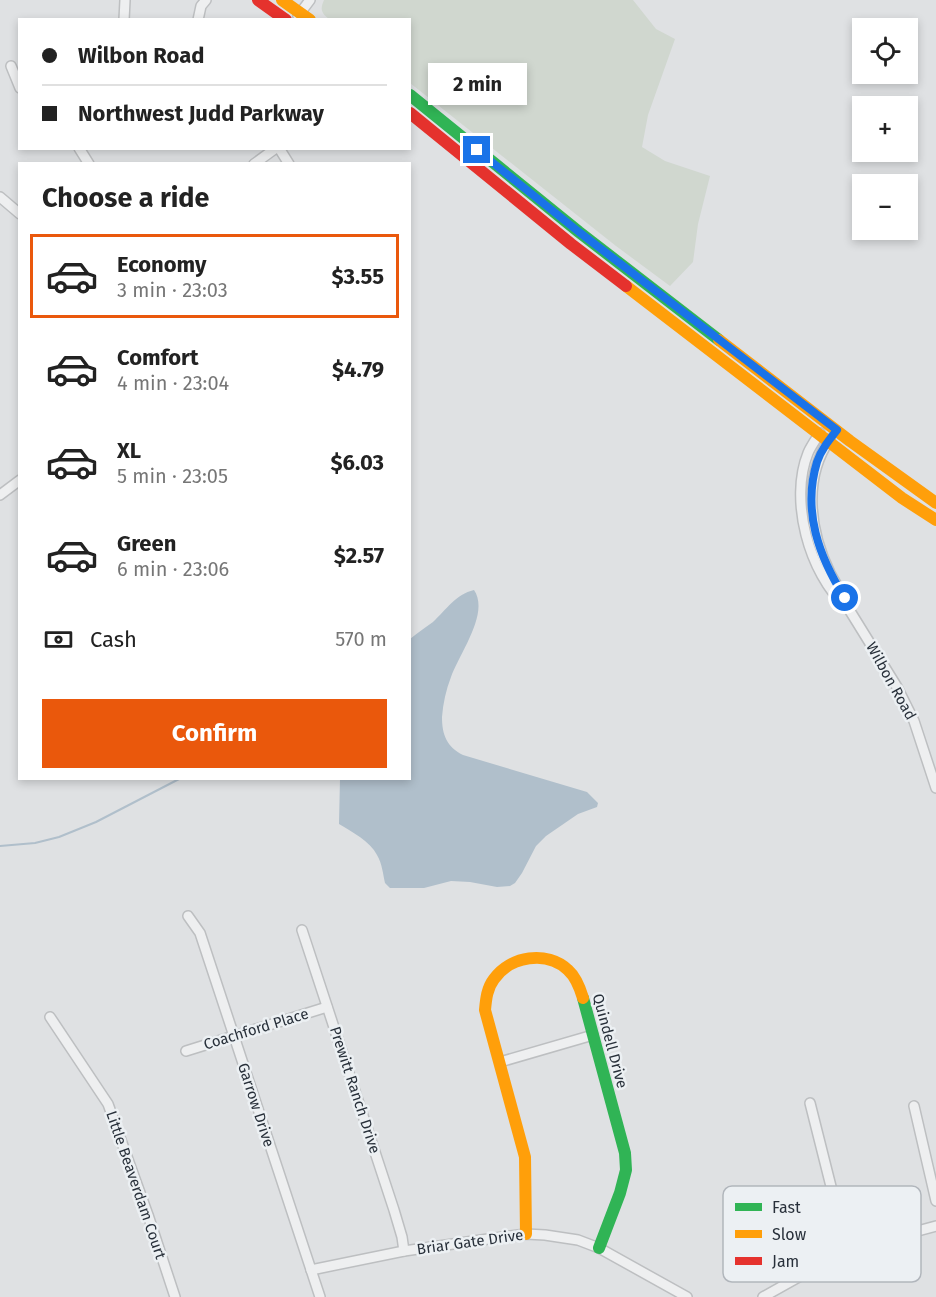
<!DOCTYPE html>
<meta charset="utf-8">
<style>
:root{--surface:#fff;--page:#f6f6f6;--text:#222;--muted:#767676;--line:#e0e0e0;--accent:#ea580c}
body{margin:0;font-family:"Fira Sans",sans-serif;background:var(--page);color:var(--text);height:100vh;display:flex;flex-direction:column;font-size:22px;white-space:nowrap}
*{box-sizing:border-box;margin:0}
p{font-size:20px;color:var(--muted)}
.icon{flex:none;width:33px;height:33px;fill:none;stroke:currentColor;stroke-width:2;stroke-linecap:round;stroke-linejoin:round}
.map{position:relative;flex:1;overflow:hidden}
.side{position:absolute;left:18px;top:162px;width:393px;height:618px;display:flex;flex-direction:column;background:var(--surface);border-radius:0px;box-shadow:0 3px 9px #0003}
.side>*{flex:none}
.guide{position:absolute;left:18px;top:18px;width:393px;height:132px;border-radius:0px;box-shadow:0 3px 9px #0003;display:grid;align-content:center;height:132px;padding:0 24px;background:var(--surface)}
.controls{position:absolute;left:852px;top:18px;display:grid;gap:12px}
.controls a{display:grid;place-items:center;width:66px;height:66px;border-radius:0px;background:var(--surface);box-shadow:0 3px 9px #0003;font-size:30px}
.end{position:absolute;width:27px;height:27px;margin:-14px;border:8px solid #1a73e8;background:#fff;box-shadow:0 0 0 3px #fff}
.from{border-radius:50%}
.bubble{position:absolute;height:42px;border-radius:0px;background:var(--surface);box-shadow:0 3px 9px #0003;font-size:20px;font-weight:700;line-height:42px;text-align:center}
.guide b{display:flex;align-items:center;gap:21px;height:57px;font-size:22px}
.guide b+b{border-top:2px solid var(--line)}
.guide i{width:15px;height:15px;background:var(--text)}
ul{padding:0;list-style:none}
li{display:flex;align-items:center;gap:18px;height:84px;margin:0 12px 9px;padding:0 12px;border:3px solid transparent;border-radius:0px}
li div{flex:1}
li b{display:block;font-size:22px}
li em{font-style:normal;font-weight:700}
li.on{border-color:var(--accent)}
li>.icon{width:54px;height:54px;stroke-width:1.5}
h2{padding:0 24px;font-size:27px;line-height:72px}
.pay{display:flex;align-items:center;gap:15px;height:66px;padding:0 24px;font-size:22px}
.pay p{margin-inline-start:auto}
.primary-button{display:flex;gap:12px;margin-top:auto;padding:12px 24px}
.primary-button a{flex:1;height:69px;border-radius:0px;background:var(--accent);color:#fff;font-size:24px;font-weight:700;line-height:69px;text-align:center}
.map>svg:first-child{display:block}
.green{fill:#d0d7cf}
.water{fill:#b0bfcb}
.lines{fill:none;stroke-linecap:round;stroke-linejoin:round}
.stream{stroke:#b0bfcb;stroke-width:2}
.street-casing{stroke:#bdbfc1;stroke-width:12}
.street{stroke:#eeeff0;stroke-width:9}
.fast{stroke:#30b455;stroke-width:12}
.slow{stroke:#ff9f0a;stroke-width:12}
.jam{stroke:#e5322d;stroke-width:12}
.route{stroke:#1a73e8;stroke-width:8}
.labels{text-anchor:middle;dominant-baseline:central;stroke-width:5;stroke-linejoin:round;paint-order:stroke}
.street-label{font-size:15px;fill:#28303a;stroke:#ecf0f3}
.key{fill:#ecf0f3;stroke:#b1b6bc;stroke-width:1.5}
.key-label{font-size:16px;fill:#28303a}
</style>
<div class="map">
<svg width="936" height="1297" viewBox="0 0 936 1297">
<rect width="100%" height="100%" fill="#dfe1e3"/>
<!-- green -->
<path class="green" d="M324 0H633L656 29 675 39 648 115 642 147 665 161 710 176 698 224 693 262 670 286 616 246 410 83V20L329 19C321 13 320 9 324 0Z"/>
<!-- water -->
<path class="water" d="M474 590C490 613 459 654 451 677 446 690 443 703 442 717 442 735 447 747 463 755L587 792 598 803 597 807 578 814 546 836 536 846 522 873 515 883 510 886 497 887 470 882 451 881 424 888H390L385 883C383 874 382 863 377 855 370 841 352 832 339 824L340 779 410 778V639C417 633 425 628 433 622 446 610 456 594 474 590Z"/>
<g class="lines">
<!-- stream -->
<path class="stream" d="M0 846 35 843 59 837 96 822 181 778"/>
<!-- street casing -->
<g class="street-casing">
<g id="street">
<path d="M298 16 310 0"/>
<path d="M124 20 125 0"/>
<path d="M198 20 201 6 206 0"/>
<path d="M11 66 20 88"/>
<path d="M79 148 89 164"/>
<path d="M279 148 289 164"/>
<path d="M254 164 276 148"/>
<path d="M0 197 20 214"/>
<path d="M820 433C816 439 811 446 808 453 789 500 809 573 846 607"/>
<path d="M830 439C802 479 810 532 830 573 837 586 845 597 850 611L897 687 914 721 936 788"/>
<path d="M0 495 20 480"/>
<path d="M188 916 200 933 320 1297"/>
<path d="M302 930 394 1210 402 1237 404 1251"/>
<path d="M50 1017 108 1104 148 1215 175 1297"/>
<path d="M186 1051 327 1007"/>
<path d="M500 1062 593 1035"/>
<path d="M810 1103 847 1250"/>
<path d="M914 1106 936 1201"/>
<path d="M311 1270 404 1251 488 1239 526 1234 545 1235 578 1240 599 1248 687 1297"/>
<path d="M763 1297 847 1250 936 1226"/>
</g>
</g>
<!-- street -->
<use href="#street" class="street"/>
<!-- fast -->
<g class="fast">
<path d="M410 95 579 232 719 340"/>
<path d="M583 998 625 1153 626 1170 620 1193 599 1248"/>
</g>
<!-- slow -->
<g class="slow">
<path d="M282 0 310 20"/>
<path d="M626 286 902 498 936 520"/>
<path d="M719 340 850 441 936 503"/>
<path d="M526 1234 525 1157 485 1010C486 999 487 988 494 979 510 956 547 950 568 970 576 977 580 988 583 998"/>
</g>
<!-- jam -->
<g class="jam">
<path d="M258 0 286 20"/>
<path d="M410 113 571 244 626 286"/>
</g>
</g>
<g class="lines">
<!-- route -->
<path class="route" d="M477 150 579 232 837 430C829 440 821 450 817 462 802 511 819 557 845 598"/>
</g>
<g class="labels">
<!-- street labels -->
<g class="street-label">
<text transform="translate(891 681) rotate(61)">Wilbon Road</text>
<text transform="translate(256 1029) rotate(-17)">Coachford Place</text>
<text transform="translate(610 1041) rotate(75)">Quindell Drive</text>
<text transform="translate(355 1090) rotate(72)">Prewitt Ranch Drive</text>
<text transform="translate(256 1105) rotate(72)">Garrow Drive</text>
<text transform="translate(136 1185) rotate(71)">Little Beaverdam Court</text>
<text transform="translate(470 1242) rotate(-8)">Briar Gate Drive</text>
</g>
</g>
<!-- legend -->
<rect x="723" y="1186" width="198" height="96" rx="9" class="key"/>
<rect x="735" y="1203" width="27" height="8" fill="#30b455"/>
<rect x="735" y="1230" width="27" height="8" fill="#ff9f0a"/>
<rect x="735" y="1257" width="27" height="8" fill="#e5322d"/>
<g class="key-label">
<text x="772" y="1213">Fast</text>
<text x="772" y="1240">Slow</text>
<text x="772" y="1267">Jam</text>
</g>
</svg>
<div class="controls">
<a><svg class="icon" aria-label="locate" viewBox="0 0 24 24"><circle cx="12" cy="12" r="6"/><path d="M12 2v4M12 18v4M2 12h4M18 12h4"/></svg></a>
<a>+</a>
<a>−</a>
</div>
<i class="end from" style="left:845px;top:598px"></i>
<i class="end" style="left:477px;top:150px"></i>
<div class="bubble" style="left:428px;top:63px;width:99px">2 min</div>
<div class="guide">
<b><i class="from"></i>Wilbon Road</b>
<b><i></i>Northwest Judd Parkway</b>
</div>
<section class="side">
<h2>Choose a ride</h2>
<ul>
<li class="on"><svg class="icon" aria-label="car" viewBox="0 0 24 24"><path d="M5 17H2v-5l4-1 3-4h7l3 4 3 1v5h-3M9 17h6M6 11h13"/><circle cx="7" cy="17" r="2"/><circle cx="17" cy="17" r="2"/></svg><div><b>Economy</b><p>3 min · 23:03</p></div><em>$3.55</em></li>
<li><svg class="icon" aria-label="car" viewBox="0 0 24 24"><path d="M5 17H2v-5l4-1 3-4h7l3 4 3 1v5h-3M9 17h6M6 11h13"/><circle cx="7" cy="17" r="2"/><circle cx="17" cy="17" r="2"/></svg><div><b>Comfort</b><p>4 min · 23:04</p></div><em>$4.79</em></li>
<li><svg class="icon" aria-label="car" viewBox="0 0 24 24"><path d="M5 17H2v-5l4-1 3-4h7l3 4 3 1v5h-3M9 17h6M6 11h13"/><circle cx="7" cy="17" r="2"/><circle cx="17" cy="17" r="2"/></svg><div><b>XL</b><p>5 min · 23:05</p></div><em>$6.03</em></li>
<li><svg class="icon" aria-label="car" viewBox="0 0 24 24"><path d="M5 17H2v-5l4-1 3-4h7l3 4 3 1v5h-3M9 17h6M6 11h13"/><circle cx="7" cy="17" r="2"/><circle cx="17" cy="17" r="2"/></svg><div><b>Green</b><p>6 min · 23:06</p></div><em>$2.57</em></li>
</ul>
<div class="pay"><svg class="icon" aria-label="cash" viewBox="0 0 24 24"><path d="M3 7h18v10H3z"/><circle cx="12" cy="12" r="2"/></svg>Cash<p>570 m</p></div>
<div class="primary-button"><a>Confirm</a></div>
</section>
</div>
